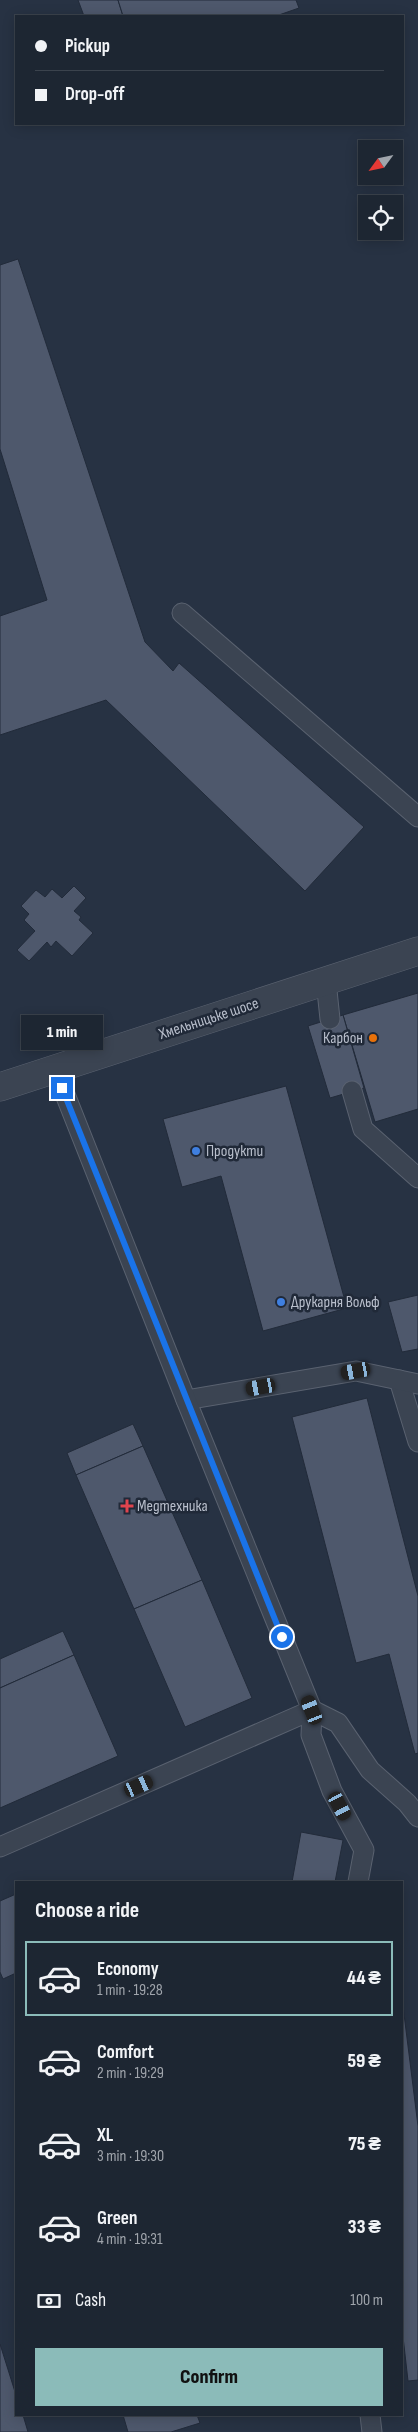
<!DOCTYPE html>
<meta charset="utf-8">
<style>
:root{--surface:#1d2632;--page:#2a323e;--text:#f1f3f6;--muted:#a0a5ac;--line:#3b434d;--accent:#8bbbb9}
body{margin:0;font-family:"Sofia Sans Condensed",sans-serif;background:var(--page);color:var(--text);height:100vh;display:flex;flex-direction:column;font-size:19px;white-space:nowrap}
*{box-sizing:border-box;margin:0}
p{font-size:16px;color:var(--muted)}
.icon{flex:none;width:28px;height:28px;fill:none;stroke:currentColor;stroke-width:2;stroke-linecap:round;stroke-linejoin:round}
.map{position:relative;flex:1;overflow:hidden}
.side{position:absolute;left:15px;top:1881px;width:388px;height:535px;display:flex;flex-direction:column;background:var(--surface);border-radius:0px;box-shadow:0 2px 12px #0003,0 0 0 1px var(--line)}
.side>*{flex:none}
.hud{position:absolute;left:15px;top:15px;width:389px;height:110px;border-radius:0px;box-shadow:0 2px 12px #0003,0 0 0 1px var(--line);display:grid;align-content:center;height:110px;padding:0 20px;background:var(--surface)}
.needle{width:32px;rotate:237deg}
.tools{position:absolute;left:358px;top:140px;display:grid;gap:10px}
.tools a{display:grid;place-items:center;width:45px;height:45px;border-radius:0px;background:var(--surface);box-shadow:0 2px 12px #0003,0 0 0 1px var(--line);font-size:25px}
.end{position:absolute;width:22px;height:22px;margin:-11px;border:6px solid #1a73e8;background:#fff;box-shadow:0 0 0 2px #fff}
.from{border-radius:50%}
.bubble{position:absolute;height:35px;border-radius:0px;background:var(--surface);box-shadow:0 2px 12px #0003,0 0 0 1px var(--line);font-size:16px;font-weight:800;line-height:35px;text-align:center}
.car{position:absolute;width:15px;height:30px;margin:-15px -8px;border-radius:6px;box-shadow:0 0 4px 1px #0007;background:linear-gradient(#222 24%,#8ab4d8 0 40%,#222 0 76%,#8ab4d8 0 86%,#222 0)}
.hud b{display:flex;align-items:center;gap:18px;height:48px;font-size:19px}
.hud b+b{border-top:1px solid var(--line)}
.hud i{width:12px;height:12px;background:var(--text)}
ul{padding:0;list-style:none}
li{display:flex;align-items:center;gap:15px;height:75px;margin:0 10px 8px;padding:0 10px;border:2px solid transparent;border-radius:0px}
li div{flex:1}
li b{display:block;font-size:19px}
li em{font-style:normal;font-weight:800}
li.on{border-color:var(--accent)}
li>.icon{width:45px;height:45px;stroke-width:1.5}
h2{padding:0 20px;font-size:22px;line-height:60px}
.pay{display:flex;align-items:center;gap:12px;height:55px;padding:0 20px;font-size:19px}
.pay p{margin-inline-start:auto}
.primary-button{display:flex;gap:10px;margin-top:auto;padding:10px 20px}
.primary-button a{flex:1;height:58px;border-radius:0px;background:var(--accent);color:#111;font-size:20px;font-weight:800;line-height:58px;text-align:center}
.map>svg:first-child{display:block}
.building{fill:#4e586c;stroke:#222b3a}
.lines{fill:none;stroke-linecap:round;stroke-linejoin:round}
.lane-casing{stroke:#5a6270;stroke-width:21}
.street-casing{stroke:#5a6270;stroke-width:29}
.lane{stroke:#3b4452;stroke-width:19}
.street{stroke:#3b4452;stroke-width:28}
.route{stroke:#1a73e8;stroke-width:6}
.food-dot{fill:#e8710a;stroke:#202938;stroke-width:2}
.shop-dot{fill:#3f7fe0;stroke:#202938;stroke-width:2}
.health-dot{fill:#e0444e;stroke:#202938;stroke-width:2}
.labels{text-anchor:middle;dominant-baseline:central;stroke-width:5;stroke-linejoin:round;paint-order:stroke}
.street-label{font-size:16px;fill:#b9bfcc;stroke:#202938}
.poi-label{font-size:16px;fill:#b9bfcc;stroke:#202938;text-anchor:start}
</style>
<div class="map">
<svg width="418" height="2432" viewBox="0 0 418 2432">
<rect width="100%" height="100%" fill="#273243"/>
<!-- building -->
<g class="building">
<path d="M78 0H118L123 16H84Z"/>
<path d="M118 0H296L299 8 276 16H123Z"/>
<path d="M18 259 145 642 173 671 179 663 364 827 305 891 106 700 0 735V616L47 600 0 449V265Z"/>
<path d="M74 886 86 898 74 911 81 917 79 920 93 933 72 956 56 941 51 947 47 942 29 961 17 950 35 931 24 920 29 914 21 906 36 890 45 897 52 889 62 898Z"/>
<path d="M418 993V1109L375 1122 343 1015Z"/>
<path d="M343 1015 364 1088 330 1098 308 1026Z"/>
<path d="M286 1086 347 1308 263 1331 221 1176 182 1187 163 1119Z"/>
<path d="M418 1295V1349L402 1352 388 1302Z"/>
<path d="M367 1398 418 1596V1753L415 1754 389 1654 356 1663 292 1417Z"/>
<path d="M133 1424 143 1446 76 1475 67 1453Z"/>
<path d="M143 1446 202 1580 134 1609 76 1475Z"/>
<path d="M202 1580 252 1698 185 1727 134 1609Z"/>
<path d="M63 1631 74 1655 0 1688V1659Z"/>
<path d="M74 1655 118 1756 0 1808V1688Z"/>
<path d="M301 1832 343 1840 335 1882H292Z"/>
<path d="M16 1894V1973L3 1979 0 1972V1901Z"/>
<path d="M401 1990 418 2126V2380L408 2381 401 2319Z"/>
<path d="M0 2344 16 2395V2415H23L28 2432H0Z"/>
<path d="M123 2415H197L200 2423 171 2432H128Z"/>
</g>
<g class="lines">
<!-- lane casing -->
<g class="lane-casing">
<g id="lane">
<path d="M182 613 418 817"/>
<path d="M326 981 330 1019"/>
<path d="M352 1091 363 1129 418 1178"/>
<path d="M399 1380 418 1442"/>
<path d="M186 1400 356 1371 418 1384"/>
<path d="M0 1847 312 1710 186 1400 55 1069"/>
<path d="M358 1882 364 1850 332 1791 311 1735 312 1710 338 1723 370 1770 407 1803 418 1817"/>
<path d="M370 2415 372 2432"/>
</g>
</g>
<!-- street casing -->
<g class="street-casing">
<path id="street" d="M0 1087 418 951"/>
</g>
<!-- lane -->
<use href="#lane" class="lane"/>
<!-- street -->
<use href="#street" class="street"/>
</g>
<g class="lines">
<!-- route -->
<path class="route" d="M62 1088 282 1637"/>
</g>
<!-- markers -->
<circle class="food-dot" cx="373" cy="1038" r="5"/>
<g class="shop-dot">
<circle cx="196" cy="1151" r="5"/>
<circle cx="281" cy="1302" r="5"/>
</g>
<path class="health-dot" d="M124.5 1498.5h5v5h5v5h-5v5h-5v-5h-5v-5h5z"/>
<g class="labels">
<!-- street labels -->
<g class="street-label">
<text transform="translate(209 1019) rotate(-18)">Хмельницьке шосе</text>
</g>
<!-- poi labels -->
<g class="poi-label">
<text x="363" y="1038" text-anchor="end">Карбон</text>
<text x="206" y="1151">Продукти</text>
<text x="291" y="1302">Друкарня Вольф</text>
<text x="137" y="1506">Медтехника</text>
</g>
</g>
</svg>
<div class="tools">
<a><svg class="needle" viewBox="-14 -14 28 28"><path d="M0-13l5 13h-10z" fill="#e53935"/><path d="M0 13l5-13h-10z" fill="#a0a5ac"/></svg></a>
<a><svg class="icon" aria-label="locate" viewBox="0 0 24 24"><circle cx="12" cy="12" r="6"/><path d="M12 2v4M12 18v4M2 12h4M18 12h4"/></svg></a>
</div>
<i class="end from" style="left:282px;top:1637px"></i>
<i class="end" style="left:62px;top:1088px"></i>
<div class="bubble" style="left:21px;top:1015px;width:82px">1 min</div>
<i class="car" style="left:356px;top:1371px;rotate:260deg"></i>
<i class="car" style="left:261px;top:1387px;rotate:260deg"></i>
<i class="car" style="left:312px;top:1710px;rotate:338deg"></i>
<i class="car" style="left:139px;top:1786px;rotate:66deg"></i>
<i class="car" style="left:340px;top:1806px;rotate:152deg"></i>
<div class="hud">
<b><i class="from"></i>Pickup</b>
<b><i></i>Drop-off</b>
</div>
<section class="side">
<h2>Choose a ride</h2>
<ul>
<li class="on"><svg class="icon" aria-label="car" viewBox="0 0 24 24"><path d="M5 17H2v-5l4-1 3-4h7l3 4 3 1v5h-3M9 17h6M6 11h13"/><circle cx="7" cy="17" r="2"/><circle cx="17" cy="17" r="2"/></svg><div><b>Economy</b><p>1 min · 19:28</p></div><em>44 ₴</em></li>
<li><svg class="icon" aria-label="car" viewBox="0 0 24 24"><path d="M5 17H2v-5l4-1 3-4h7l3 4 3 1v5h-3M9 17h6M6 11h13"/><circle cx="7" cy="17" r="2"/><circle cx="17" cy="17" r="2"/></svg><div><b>Comfort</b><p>2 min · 19:29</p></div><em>59 ₴</em></li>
<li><svg class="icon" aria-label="car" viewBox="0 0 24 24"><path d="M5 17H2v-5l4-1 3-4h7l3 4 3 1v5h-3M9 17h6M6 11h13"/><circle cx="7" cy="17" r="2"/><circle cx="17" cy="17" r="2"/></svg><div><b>XL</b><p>3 min · 19:30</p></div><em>75 ₴</em></li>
<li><svg class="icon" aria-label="car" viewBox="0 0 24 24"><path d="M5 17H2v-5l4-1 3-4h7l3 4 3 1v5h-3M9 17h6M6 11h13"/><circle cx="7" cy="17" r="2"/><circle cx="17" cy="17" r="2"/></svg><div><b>Green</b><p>4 min · 19:31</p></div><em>33 ₴</em></li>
</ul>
<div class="pay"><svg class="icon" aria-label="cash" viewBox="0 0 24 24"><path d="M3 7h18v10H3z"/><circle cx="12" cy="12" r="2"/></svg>Cash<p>100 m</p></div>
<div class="primary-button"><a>Confirm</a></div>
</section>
</div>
